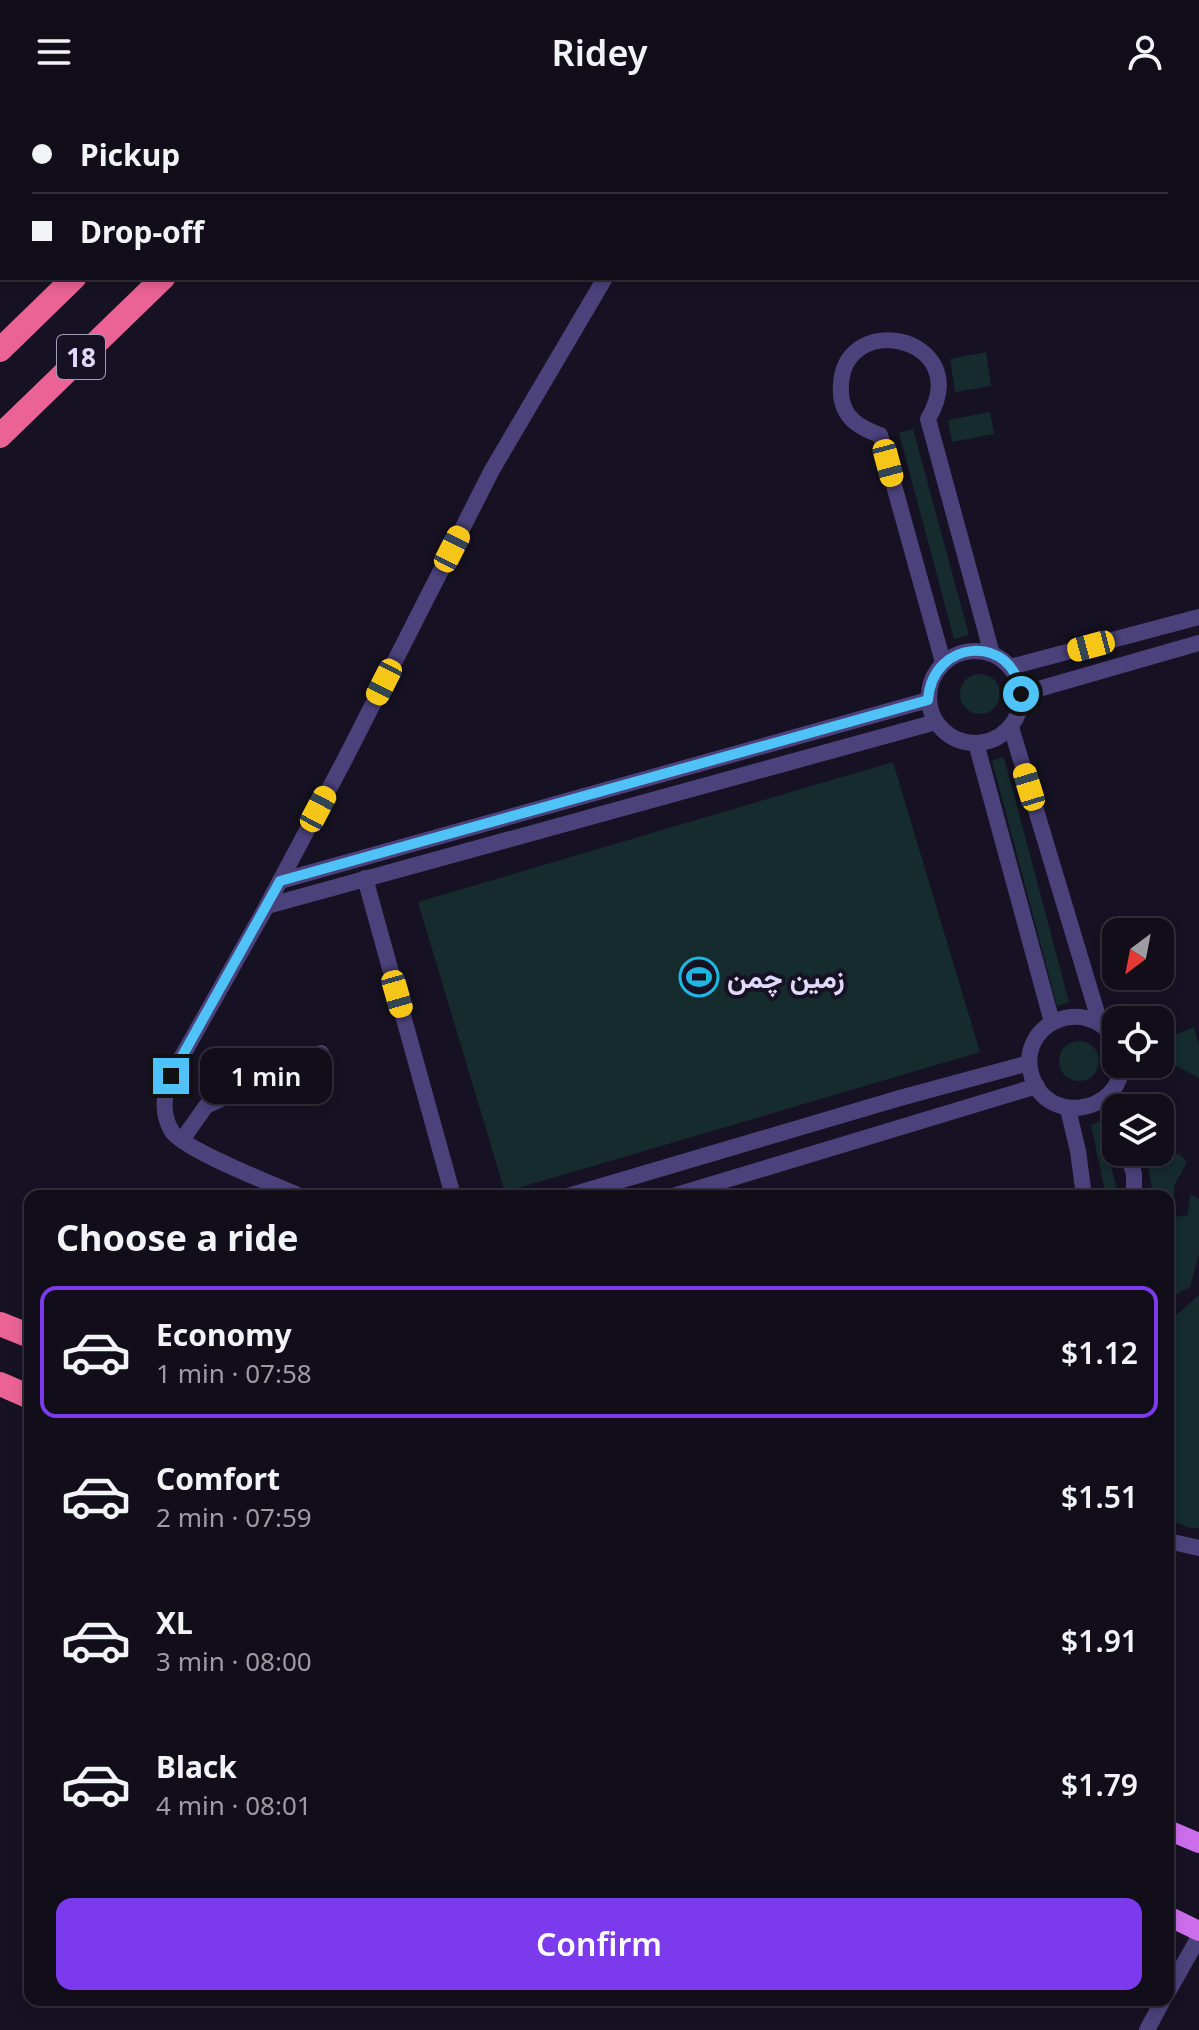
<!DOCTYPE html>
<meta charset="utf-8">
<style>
:root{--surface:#110e1a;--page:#1a1723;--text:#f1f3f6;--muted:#9c9ca2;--line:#302e39;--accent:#7c3aed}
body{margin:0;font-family:"Noto Sans",Vazirmatn,sans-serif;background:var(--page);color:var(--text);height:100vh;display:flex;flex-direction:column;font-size:30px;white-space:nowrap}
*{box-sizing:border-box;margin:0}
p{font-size:26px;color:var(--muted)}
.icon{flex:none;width:44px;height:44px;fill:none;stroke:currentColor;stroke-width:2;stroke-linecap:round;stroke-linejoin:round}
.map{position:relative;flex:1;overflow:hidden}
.details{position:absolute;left:24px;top:1086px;width:1150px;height:816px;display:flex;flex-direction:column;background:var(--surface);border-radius:16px;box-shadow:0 4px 12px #0003,0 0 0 2px var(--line)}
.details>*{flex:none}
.banner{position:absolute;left:0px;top:0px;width:1200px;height:176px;box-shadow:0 4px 12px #0003,0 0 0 2px var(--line);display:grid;align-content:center;height:176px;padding:0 32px;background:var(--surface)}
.needle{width:52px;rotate:212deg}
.tools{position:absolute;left:1102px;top:814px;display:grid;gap:16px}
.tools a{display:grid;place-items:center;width:72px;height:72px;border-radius:16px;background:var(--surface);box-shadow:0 4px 12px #0003,0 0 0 2px var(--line);font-size:40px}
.end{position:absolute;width:36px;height:36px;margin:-18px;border:10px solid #4fc3f7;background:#111;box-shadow:0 0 0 4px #111}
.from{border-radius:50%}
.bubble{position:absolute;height:56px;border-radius:16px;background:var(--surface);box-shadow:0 4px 12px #0003,0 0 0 2px var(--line);font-size:26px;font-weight:600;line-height:56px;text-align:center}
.car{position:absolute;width:24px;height:48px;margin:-24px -12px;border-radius:10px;box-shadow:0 0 6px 2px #0007;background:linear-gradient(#f5c518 24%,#345 0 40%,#f5c518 0 76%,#345 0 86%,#f5c518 0)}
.banner b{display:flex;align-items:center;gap:28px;height:76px;font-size:30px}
.banner b+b{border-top:2px solid var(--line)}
.banner i{width:20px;height:20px;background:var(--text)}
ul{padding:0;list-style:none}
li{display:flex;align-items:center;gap:24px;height:132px;margin:0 16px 12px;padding:0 16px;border:4px solid transparent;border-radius:16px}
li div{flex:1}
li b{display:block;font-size:30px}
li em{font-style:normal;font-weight:600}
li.on{border-color:var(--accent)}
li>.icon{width:72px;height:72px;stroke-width:1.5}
h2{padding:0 32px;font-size:36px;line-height:96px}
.primary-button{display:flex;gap:16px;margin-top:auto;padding:16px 32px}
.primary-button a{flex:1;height:92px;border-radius:16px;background:var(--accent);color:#fff;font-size:32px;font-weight:600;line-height:92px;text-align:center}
header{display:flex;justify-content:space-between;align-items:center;height:104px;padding:0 32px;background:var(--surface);font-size:36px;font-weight:600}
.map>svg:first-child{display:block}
.green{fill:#152b2d}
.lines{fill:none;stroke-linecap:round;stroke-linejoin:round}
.lane{stroke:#4b427c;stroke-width:16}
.street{stroke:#4b427c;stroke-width:16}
.primary{stroke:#cc6dec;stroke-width:20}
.highway{stroke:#eb6394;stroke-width:24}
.route{stroke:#4fc3f7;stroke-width:10}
.labels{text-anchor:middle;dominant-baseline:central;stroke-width:8;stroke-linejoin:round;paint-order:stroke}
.shield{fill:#171223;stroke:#a49dba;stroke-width:2}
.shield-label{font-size:26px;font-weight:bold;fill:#e0d9fa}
.poi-label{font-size:28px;font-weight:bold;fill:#e0d9fa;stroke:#171223;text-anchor:start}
</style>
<header><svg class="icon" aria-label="menu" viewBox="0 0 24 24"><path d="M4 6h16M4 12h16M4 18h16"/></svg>Ridey<svg class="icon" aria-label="person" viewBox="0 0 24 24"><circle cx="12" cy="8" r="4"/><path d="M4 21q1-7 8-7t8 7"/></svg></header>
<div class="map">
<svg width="1199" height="1926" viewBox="0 0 1199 1926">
<rect width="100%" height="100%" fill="#171223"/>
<!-- green -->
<g class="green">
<path d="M986 248 991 282 955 288 950 255Z"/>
<path d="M990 308 994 330 952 338 948 316Z"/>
<path d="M913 325 969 531 954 535 899 329Z"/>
<circle cx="980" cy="590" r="20"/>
<path d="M1004 653 1069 898 1057 902 992 657Z"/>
<path d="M893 658 980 948 505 1088 418 798Z"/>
<path d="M1194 923 1199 941V974L1160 953V938Z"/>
<circle cx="1079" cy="957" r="20"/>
<path d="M1101 1016 1118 1092H1106L1091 1021Z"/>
<path d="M1178 1049 1187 1058 1174 1082V1099L1168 1100V1092H1153L1148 1060Z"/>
<path d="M1190 1090 1199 1095V1150L1190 1183 1168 1195V1114L1188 1111Z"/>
<path d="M1199 1191V1424H1190L1168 1415V1226L1171 1216Z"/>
</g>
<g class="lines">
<!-- lane -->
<g class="lane">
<path d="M1165 0 1169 2"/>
<path d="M705 2 706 0"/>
<path d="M1198 17 1199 18"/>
<circle cx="975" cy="593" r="46"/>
<path d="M943 558 880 331C860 324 842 314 841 289 836 202 978 231 928 315L992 550"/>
<path d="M1010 563 1199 513"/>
<path d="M1021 590 1199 539"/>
<path d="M1011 623 1100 919"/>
<path d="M976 639 1052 918"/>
<path d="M365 774 453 1092"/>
<path d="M280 777 928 596"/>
<path d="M267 802 936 618"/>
<path d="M1116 936C1085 889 1015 920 1032 973 1047 1021 1120 1010 1122 960"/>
<path d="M1068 1005 1078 1047 1084 1092"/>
<path d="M182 1036 206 1002 321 949"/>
<path d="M1127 1048 1134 1070V1092"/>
<path d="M300 1092C275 1081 181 1045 171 1026 161 1008 164 990 171 972L264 807 344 657 492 366 605 174"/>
<path d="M568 1092 900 994 1029 959"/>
<path d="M673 1092 1037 982"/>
<path d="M1168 1437 1199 1444"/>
</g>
<!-- street -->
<g class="street">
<path d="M162 2V0"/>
<path d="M1168 1888 1199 1833"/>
<path d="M1147 1926 1163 1896"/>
</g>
<!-- primary -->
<g class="primary">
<path d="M1168 1726 1199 1739"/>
<path d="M1168 1812 1199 1827"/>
</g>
<!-- highway -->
<g class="highway">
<path d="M252 2 254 0"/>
<path d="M340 2 342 0"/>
<path d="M0 246 74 174"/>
<path d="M0 332 163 174"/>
<path d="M0 1220 30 1232"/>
<path d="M0 1280 30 1293"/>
</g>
</g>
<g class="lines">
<!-- route -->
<path class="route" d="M171 972 280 777 928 596C932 534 1014 529 1021 590"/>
</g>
<!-- icons -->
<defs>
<g id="stadium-ring" transform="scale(2)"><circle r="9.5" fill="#171223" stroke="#1db7e2" stroke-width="1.5"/><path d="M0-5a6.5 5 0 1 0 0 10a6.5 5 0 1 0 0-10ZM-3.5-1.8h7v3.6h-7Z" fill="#1db7e2"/></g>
</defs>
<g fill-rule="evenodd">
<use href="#stadium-ring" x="699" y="873"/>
</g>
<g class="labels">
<!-- shield labels -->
<rect class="shield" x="57" y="231" width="48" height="44" rx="6"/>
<g class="shield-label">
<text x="81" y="253">18</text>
</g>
<!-- poi labels -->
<g class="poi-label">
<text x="727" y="873">زمین چمن</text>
</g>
</g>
</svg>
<div class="tools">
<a><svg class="needle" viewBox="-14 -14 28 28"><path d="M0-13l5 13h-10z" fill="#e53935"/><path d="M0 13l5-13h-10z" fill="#9c9ca2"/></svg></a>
<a><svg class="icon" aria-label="locate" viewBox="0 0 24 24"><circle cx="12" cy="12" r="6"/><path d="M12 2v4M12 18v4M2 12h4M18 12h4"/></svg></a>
<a><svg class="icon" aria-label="layers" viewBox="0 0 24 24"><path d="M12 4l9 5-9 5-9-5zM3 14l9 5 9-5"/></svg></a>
</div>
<i class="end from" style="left:1021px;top:590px"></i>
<i class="end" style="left:171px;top:972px"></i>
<div class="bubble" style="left:200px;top:944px;width:132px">1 min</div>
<i class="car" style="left:888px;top:359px;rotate:165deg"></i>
<i class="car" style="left:452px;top:445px;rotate:27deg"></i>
<i class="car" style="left:1091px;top:542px;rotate:255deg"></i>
<i class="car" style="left:384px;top:578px;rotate:207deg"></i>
<i class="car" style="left:1029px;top:683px;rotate:343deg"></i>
<i class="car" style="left:318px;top:705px;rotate:28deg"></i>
<i class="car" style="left:397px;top:890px;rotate:164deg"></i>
<div class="banner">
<b><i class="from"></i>Pickup</b>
<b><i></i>Drop-off</b>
</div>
<section class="details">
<h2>Choose a ride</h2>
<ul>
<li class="on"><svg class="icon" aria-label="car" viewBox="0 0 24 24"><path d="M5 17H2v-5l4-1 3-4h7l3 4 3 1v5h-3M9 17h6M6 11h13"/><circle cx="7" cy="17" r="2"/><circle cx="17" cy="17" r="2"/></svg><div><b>Economy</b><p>1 min · 07:58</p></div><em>$1.12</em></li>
<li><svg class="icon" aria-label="car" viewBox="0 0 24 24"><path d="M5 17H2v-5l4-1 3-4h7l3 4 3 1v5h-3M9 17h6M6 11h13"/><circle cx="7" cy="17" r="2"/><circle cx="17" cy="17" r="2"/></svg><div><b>Comfort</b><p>2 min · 07:59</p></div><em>$1.51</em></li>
<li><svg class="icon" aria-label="car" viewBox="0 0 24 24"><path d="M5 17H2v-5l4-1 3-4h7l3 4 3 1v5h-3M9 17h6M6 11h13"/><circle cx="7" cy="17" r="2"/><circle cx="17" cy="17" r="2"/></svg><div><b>XL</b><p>3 min · 08:00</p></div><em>$1.91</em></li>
<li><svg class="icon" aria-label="car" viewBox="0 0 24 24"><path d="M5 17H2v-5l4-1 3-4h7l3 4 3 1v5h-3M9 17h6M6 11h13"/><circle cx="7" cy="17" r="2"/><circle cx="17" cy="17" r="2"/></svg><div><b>Black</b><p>4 min · 08:01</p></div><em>$1.79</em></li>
</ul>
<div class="primary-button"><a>Confirm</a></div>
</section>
</div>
